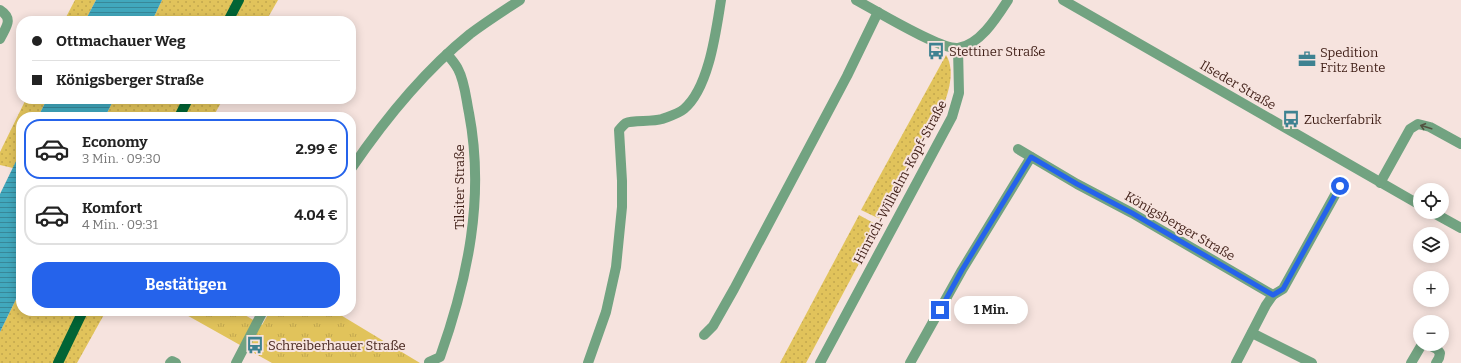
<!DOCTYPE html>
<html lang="de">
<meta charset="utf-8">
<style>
:root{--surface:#fff;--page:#f6f6f6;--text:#222;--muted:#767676;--line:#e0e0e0;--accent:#2563eb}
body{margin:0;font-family:Bitter,serif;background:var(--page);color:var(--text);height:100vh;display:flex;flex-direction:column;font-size:15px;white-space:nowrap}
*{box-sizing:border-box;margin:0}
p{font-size:13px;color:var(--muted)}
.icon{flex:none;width:22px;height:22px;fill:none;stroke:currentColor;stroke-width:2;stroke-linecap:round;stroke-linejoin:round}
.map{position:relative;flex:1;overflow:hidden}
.details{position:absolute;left:16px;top:112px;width:340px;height:204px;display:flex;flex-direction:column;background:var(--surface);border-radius:16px;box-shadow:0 2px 10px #0003}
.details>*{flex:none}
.banner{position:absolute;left:16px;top:16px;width:340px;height:88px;border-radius:16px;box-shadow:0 2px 10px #0003;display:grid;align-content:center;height:88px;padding:0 16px;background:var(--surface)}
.controls{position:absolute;left:1413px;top:183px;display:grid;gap:8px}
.controls a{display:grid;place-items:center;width:36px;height:36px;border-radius:50%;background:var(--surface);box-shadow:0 2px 10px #0003;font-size:20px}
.end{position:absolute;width:18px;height:18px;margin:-9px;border:5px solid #2563eb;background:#fff;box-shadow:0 0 0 2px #fff}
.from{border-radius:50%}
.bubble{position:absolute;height:28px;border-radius:14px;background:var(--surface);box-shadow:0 2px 10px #0003;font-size:13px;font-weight:700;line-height:28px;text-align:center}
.banner b{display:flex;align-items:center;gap:14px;height:38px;font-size:15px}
.banner b+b{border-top:1px solid var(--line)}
.banner i{width:10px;height:10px;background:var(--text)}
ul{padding:7px 0 0;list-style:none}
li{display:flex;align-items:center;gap:12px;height:60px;margin:0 8px 6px;padding:0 8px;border:2px solid var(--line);border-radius:16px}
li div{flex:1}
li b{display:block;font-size:15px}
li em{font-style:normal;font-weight:700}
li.selected{border-color:var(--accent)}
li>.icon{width:36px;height:36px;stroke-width:1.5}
.button{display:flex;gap:8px;margin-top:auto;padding:8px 16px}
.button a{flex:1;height:46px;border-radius:16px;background:var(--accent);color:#fff;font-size:16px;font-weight:700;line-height:46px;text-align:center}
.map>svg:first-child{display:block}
.grass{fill:url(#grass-dots)}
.park{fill:url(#park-tufts)}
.water{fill:url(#water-rules)}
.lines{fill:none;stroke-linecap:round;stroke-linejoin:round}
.minor{stroke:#72a381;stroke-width:10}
.major{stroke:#026435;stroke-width:10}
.oneway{stroke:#535341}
.route{stroke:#2563eb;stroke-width:5}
.labels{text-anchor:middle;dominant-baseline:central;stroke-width:4;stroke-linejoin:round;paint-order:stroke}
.poi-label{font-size:13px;fill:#3f1e16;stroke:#f6e3de;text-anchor:start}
.street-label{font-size:13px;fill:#3f1e16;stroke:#f6e3de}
</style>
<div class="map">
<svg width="1461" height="363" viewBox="0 0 1461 363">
<defs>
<pattern id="grass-dots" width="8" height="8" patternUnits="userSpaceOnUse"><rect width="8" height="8" fill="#e1c35b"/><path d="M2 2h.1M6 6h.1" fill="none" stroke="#c2a74e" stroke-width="1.8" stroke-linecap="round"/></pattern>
<pattern id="park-tufts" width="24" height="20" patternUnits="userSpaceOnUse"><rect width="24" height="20" fill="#e1c35b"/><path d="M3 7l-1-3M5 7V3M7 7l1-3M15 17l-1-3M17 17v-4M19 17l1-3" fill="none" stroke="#c2a74e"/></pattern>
<pattern id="water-rules" width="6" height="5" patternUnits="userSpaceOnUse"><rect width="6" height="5" fill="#41a8bd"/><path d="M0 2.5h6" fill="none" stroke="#388899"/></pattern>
</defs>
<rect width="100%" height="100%" fill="#f6e3de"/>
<!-- grass -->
<g class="grass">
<path d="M75 0H96L85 21H64Z"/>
<path d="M162 0H278L266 21H152Z"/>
<path d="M946 55C956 71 948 95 941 111L882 220 861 210Z"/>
<path d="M26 99H47L38 117H21V151L13 168 0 165V152Z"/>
<path d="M114 99H223L213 117H105Z"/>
<path d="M859 215 879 226 806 363H780Z"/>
<path d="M21 289V311H106L77 363H0V332Z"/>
</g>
<!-- park -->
<path class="park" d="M184 311H238L262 325 270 311H334L420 363H272L183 313Z"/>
<!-- water -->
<g class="water">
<path d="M96 0H162L152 21H85Z"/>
<path d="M47 99H114L105 117H38Z"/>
<path d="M21 151V289L0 332V194Z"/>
</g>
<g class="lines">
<!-- minor -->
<g class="minor">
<path d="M856 0C875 10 940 50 958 48 980 45 997 17 1008 0"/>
<path d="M1063 0 1420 205"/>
<path d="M0 10C14 19 6 27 0 39"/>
<path d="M1018 149 1077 184 1132 213 1273 295"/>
<path d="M351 169C385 119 423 72 470 34 486 22 503 11 520 0"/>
<path d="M1380 183 1410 129 1418 124 1430 127 1461 144"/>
<path d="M1432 212 1461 228"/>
<path d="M1252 333 1312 363"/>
<path d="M704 335 713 326 734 289 847 76 878 12"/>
<path d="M1427 344 1437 349 1440 353 1439 358 1436 363"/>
<path d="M429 362 440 357C468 278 485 197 469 113 466 99 465 82 458 69 455 63 451 59 447 54"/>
<path d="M170 363 172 361 176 363"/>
<path d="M236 363 263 311"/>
<path d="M588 363 606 312 616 267 622 207V181L619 130C621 128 623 125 626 123 633 120 652 122 662 119 670 116 678 114 684 109 709 88 716 31 721 0"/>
<path d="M820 363 952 117 959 93 958 48"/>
<path d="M910 363 962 270 1031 157"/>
<path d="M1236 363 1266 305 1273 295 1283 289 1340 186"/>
<path d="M1411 363 1421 346 1424 344"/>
</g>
<!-- major -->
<g class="major">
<path d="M228 21 239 0"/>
<path d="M179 117 188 99"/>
<path d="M58 363 83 311"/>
</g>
</g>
<!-- one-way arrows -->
<defs><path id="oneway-shaft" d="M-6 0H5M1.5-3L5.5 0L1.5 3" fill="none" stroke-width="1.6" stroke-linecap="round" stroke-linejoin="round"/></defs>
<use class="oneway" href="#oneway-shaft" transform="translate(1426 127) rotate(-163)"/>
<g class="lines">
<!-- route -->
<path class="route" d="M940 310 962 270 1031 157 1077 184 1132 213 1273 295 1283 289 1340 186"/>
</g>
<!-- icons -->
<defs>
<g id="bus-bare" transform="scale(1.38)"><path d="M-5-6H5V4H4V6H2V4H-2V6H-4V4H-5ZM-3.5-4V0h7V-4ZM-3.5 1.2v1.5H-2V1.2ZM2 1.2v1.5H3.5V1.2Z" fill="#3e8291" stroke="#f6e3de" stroke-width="2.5" paint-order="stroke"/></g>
<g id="office-bare" transform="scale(1.38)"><path d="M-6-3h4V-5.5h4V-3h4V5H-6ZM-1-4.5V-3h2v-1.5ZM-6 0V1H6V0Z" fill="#3e8291" stroke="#f6e3de" stroke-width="2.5" paint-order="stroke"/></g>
</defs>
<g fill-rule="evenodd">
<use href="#bus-bare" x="936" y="51"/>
<use href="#office-bare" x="1307" y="59"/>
<use href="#bus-bare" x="1291" y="119"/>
<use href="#bus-bare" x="255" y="345"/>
</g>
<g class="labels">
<!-- poi labels -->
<g class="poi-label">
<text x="949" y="51">Stettiner Straße</text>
<text x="1320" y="52">Spedition<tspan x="1320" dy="15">Fritz Bente</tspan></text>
<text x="1304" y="119">Zuckerfabrik</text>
<text x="268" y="345">Schreiberhauer Straße</text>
</g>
<!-- street labels -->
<g class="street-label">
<text transform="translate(1238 85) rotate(30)">Ilseder Straße</text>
<text transform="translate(900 182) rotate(-62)">Hinrich-Wilhelm-Kopf-Straße</text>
<text transform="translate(459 187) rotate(-90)">Tilsiter Straße</text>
<text transform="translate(1180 226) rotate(30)">Königsberger Straße</text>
</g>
</g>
</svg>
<div class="controls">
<a><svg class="icon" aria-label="locate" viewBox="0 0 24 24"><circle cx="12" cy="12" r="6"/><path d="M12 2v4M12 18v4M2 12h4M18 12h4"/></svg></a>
<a><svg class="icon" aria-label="layers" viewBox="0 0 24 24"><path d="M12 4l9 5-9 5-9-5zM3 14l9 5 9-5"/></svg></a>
<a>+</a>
<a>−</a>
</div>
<i class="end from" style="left:1340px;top:186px"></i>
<i class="end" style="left:940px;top:310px"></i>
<div class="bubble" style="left:954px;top:296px;width:74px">1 Min.</div>
<div class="banner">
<b><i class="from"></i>Ottmachauer Weg</b>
<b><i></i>Königsberger Straße</b>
</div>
<section class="details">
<ul>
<li class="selected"><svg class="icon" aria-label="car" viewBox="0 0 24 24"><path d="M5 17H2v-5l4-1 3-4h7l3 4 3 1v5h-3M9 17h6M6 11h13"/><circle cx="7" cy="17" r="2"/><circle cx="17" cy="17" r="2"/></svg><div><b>Economy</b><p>3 Min. · 09:30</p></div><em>2.99 €</em></li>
<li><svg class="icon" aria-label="car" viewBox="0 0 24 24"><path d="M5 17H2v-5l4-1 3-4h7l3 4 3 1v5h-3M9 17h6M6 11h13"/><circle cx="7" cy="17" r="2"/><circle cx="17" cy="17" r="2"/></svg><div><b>Komfort</b><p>4 Min. · 09:31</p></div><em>4.04 €</em></li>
</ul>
<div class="button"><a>Bestätigen</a></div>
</section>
</div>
